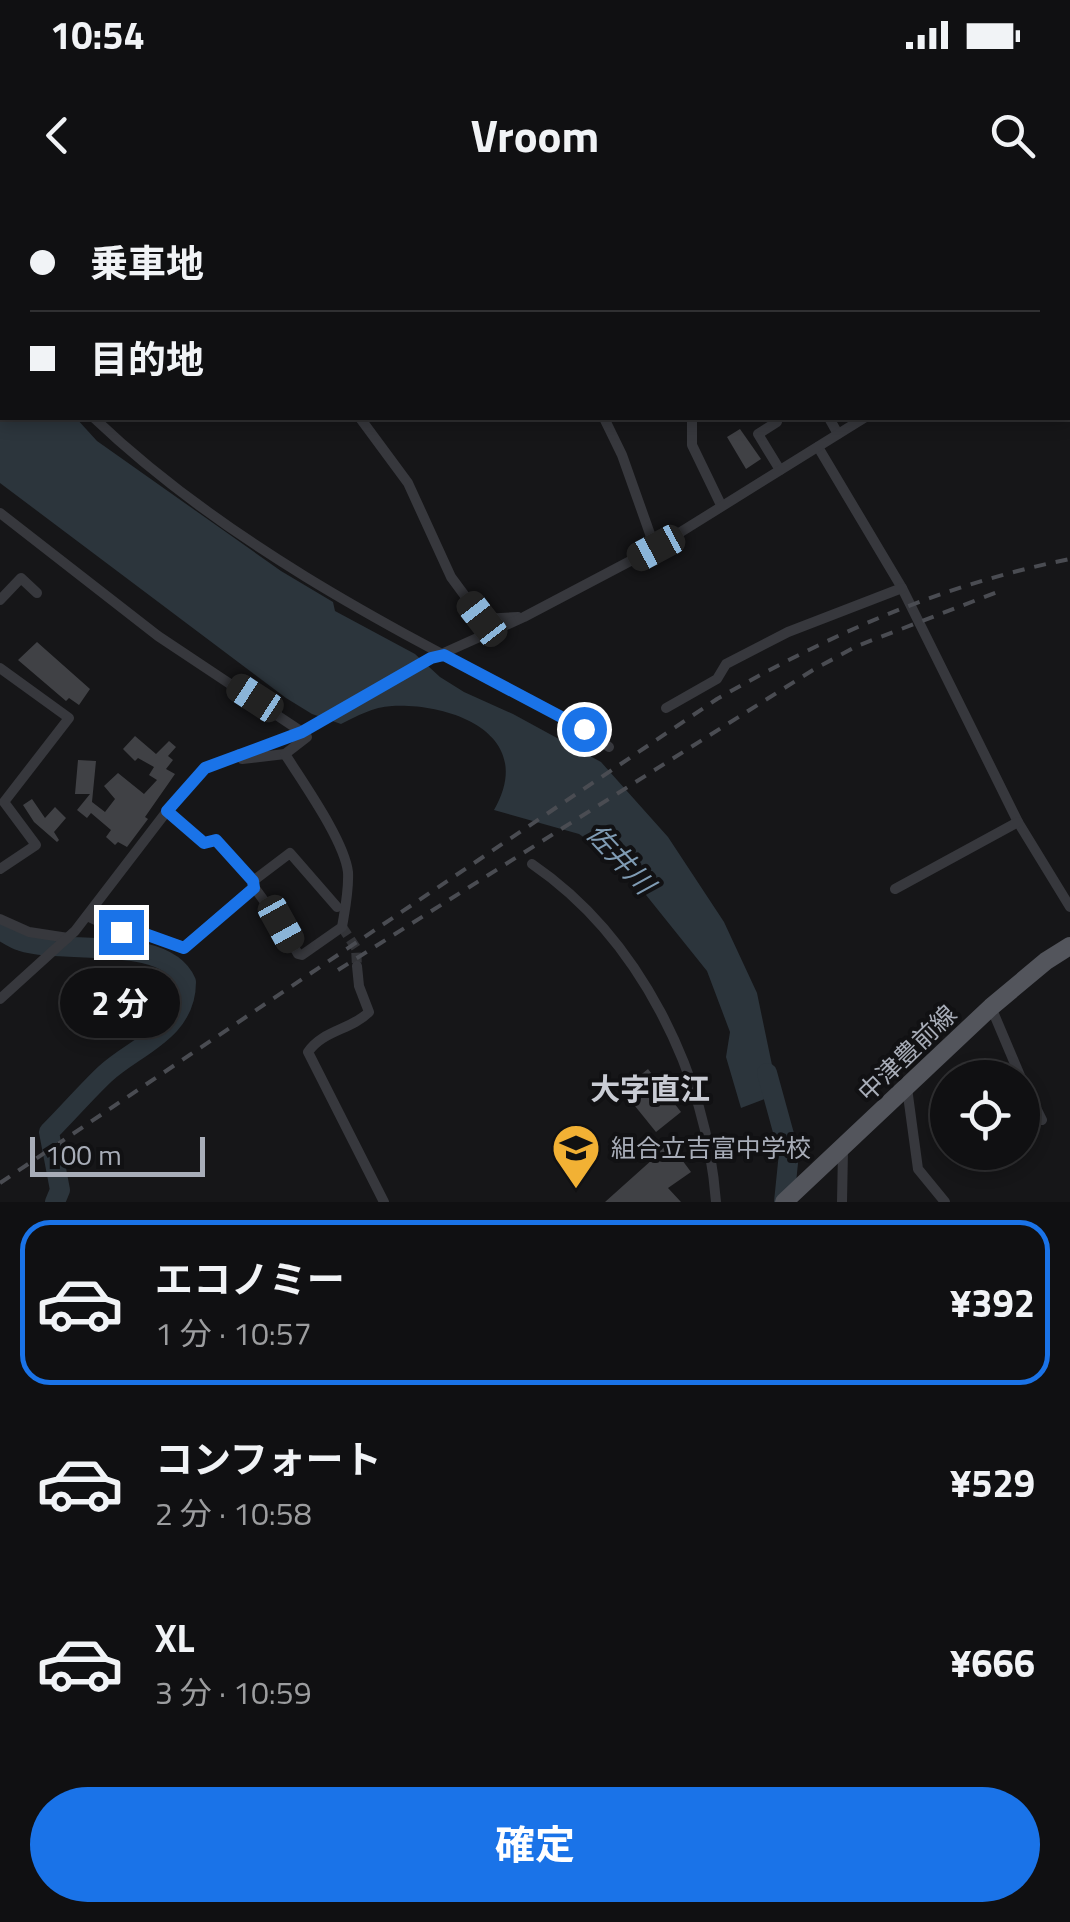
<!DOCTYPE html>
<html lang="ja">
<meta charset="utf-8">
<style>
:root{--surface:#101012;--page:#1e1e20;--text:#f1f3f6;--muted:#9c9d9f;--line:#303032;--accent:#1a73e8}
body{margin:0;font-family:"Titillium Web","Noto Sans JP",sans-serif;background:var(--page);color:var(--text);height:100vh;display:flex;flex-direction:column;font-size:38px;white-space:nowrap}
*{box-sizing:border-box;margin:0}
p{font-size:32px;color:var(--muted)}
.icon{flex:none;width:55px;height:55px;fill:none;stroke:currentColor;stroke-width:2;stroke-linecap:round;stroke-linejoin:round}
.map{position:relative;height:1002px;overflow:hidden}
.sheet{display:flex;flex-direction:column;background:var(--surface);flex:1}
.sheet>*{flex:none}
.banner{position:absolute;left:0px;top:0px;width:1070px;height:220px;box-shadow:0 5px 15px #0003,0 0 0 2px var(--line);display:grid;align-content:center;height:220px;padding:0 30px;background:var(--surface)}
.tools{position:absolute;left:930px;top:860px;display:grid;gap:20px}
.tools a{display:grid;place-items:center;width:110px;height:110px;border-radius:50%;background:var(--surface);box-shadow:0 5px 15px #0003,0 0 0 2px var(--line);font-size:50px}
.scale{position:absolute;left:30px;bottom:25px;width:175px;box-sizing:border-box;padding-left:10px;border:5px solid #a8adb8;border-top:0;font-size:28px;line-height:35px;white-space:nowrap;color:#a8adb8;-webkit-text-stroke:8px #111113;paint-order:stroke}
.end{position:absolute;width:45px;height:45px;margin:-22px;border:12px solid #1a73e8;background:#fff;box-shadow:0 0 0 5px #fff}
.from{border-radius:50%}
.bubble{position:absolute;height:70px;border-radius:35px;background:var(--surface);box-shadow:0 5px 15px #0003,0 0 0 2px var(--line);font-size:32px;font-weight:700;line-height:70px;text-align:center}
.car{position:absolute;width:30px;height:60px;margin:-30px -15px;border-radius:12px;box-shadow:0 0 8px 2px #0007;background:linear-gradient(#222 24%,#8ab4d8 0 40%,#222 0 76%,#8ab4d8 0 86%,#222 0)}
.banner b{display:flex;align-items:center;gap:35px;height:95px;font-size:38px}
.banner b+b{border-top:2px solid var(--line)}
.banner i{width:25px;height:25px;background:var(--text)}
ul{padding:18px 0 0;list-style:none}
li{display:flex;align-items:center;gap:30px;height:165px;margin:0 20px 15px;padding:0 10px;border:5px solid transparent;border-radius:30px}
li div{flex:1}
li b{display:block;font-size:38px}
li em{font-style:normal;font-weight:700}
li.on{border-color:var(--accent)}
li>.icon{width:90px;height:90px;stroke-width:1.5}
.cta{display:flex;gap:20px;margin-top:auto;padding:20px 30px}
.cta a{flex:1;height:115px;border-radius:60px;background:var(--accent);color:#fff;font-size:40px;font-weight:700;line-height:115px;text-align:center}
.status{display:flex;justify-content:space-between;align-items:center;height:70px;padding:0 50px;background:var(--surface);direction:ltr}
.status svg{height:28px;fill:currentColor}
header{display:flex;justify-content:space-between;align-items:center;height:130px;padding:0 30px;background:var(--surface);font-size:45px;font-weight:700}
.map>svg:first-child{display:block}
.water{fill:#2c353c}
.lines{fill:none;stroke-linecap:round;stroke-linejoin:round}
.river{stroke:#2c353c;stroke-width:20}
.building{fill:#404145}
.minor-tunnel{stroke:#333438;stroke-width:10;stroke-dasharray:10 5;stroke-linecap:butt}
.minor{stroke:#37383d;stroke-width:10}
.primary{stroke:#53555c;stroke-width:18}
.rail{stroke:#4a4c52;stroke-width:4;stroke-dasharray:12 10;stroke-linecap:butt}
.route{stroke:#1a73e8;stroke-width:12}
.labels{text-anchor:middle;dominant-baseline:central;stroke-width:8;stroke-linejoin:round;paint-order:stroke}
.street-label{font-size:25px;fill:#a8adb8;stroke:#111113}
.poi-label{font-size:25px;fill:#a8adb8;stroke:#111113;text-anchor:start}
.water-label{font-size:28px;font-style:italic;fill:#7f9bb3;stroke:#111113}
.quarter-label{font-size:30px;font-weight:bold;fill:#c9ccd4;stroke:#111113}
</style>
<div class="status"><b>10:54</b><svg viewBox="0 0 49 12"><path d="M0 12V9h3v3zM5 12V6h3v6zM10 12V3h3v9zM15 12V0h3v12zM26 1h20v11H26zM47 4h2v5h-2z"/></svg></div>
<header><svg class="icon" aria-label="back" viewBox="0 0 24 24"><path d="M15 5l-7 7 7 7"/></svg>Vroom<svg class="icon" aria-label="search" viewBox="0 0 24 24"><circle cx="10" cy="10" r="6"/><path d="M15 15l6 6"/></svg></header>
<div class="map">
<svg width="1070" height="1002" viewBox="0 0 1070 1002">
<rect width="100%" height="100%" fill="#161618"/>
<!-- water -->
<path class="water" d="M0 133 2 218H76L97 241 281 371 333 402 335 411 415 454 440 477 464 492 513 514 601 562 668 637 724 722 757 793 778 894 741 908 726 857 730 832 707 771 642 690 615 658 579 634 494 610C537 535 453 503 392 506 373 507 357 516 341 524L312 514 286 498 0 283Z"/>
<g class="lines">
<!-- river -->
<g class="river">
<path d="M0 730C6 733 14 739 21 741 64 755 165 734 186 782 186 832 135 846 105 874 86 892 68 913 49 932L60 990 55 1002"/>
<path d="M767 873 789 953 784 1002"/>
</g>
</g>
<!-- building -->
<g class="building">
<path d="M740 229 761 259 746 269 727 237Z"/>
<path d="M37 442 90 489 79 505 69 498 66 501 18 460Z"/>
<path d="M135 536 156 554 169 541 176 547 168 556 173 560 166 569 175 574 145 617 148 619 127 647 118 642 115 645 106 637 111 630 91 613 87 618 77 610 90 594H75L78 560 96 561 92 602 105 612 115 599 104 586 118 573 144 594 157 580 149 575 154 567 138 558 135 561 123 549Z"/>
<path d="M32 599 45 618 55 607 66 618 54 632 59 640 57 642 34 622 23 605Z"/>
<path d="M648 869 681 912 656 932 622 890Z"/>
<path d="M665 937 691 972 668 988 681 1002H605L653 959 647 950Z"/>
</g>
<g class="lines">
<!-- minor-tunnel -->
<path class="minor-tunnel" d="M342 727 356 748 357 766"/>
<!-- minor -->
<g class="minor">
<path d="M18 0 19 2"/>
<path d="M240 0 241 2"/>
<path d="M904 0 905 2"/>
<path d="M479 2 483 0"/>
<path d="M854 2 856 0"/>
<path d="M1068 90 1070 88"/>
<path d="M0 123 2 126"/>
<path d="M94 218C236 353 413 439 585 529L609 547"/>
<path d="M360 218 408 283 451 377 482 419 518 417"/>
<path d="M604 218 622 255 655 348"/>
<path d="M692 218V245L721 305"/>
<path d="M829 218 838 234"/>
<path d="M777 222 758 234 780 270"/>
<path d="M818 247 902 388 1018 622 1070 707"/>
<path d="M0 313 158 436 302 532"/>
<path d="M0 400 21 378 37 393"/>
<path d="M0 468 69 518 4 602 36 645 0 669"/>
<path d="M666 508 717 479 726 464 788 432 902 388"/>
<path d="M239 554 242 559 285 554"/>
<path d="M167 611 204 643 216 640 253 681"/>
<path d="M532 664C640 738 706 873 716 1002"/>
<path d="M254 687 281 724 298 754 302 755 342 727C345 709 349 691 348 672 344 640 303 583 285 554L307 537 302 532"/>
<path d="M895 689 1018 622"/>
<path d="M87 716 121 732 145 734 184 747 254 687 253 681 290 653 337 707"/>
<path d="M0 719 29 732 68 738"/>
<path d="M357 766 359 786 369 812C351 830 323 830 308 852L384 1002"/>
<path d="M0 799 75 731 167 611 205 568 302 532 426 461 524 417 655 348 864 218"/>
<path d="M991 807 1021 878"/>
<path d="M1022 880 1042 920"/>
<path d="M907 888 918 969 945 1002"/>
<path d="M842 1002 843 950"/>
</g>
<!-- primary -->
<path class="primary" d="M784 1002 991 807 1046 761 1070 746"/>
<!-- rail -->
<g class="rail">
<path d="M338 770 813 470 857 446 1000 391"/>
<path d="M0 983 717 499C831 434 940 385 1070 359"/>
</g>
</g>
<g class="lines">
<!-- route -->
<path class="route" d="M121 732 145 734 184 748 254 688 253 681 216 640 204 643 167 611 205 568 302 532 431 458 444 455 584 529"/>
</g>
<!-- icons -->
<defs>
<g id="school-pin" transform="scale(2.5)"><path d="M0 17L-7.5 6A9.5 9.5 0 1 1 7.5 6Z" fill="#f2b134" stroke="#111113"/><path d="M0-5L7-2L0 1L-7-2ZM-4 1L0 2.5L4 1V4Q0 6-4 4Z" fill="#111"/></g>
</defs>
<g fill-rule="evenodd">
<use href="#school-pin" x="576" y="948"/>
</g>
<g class="labels">
<!-- street labels -->
<g class="street-label">
<text transform="translate(907 853) rotate(-44)">中津豊前線</text>
</g>
<!-- poi labels -->
<g class="poi-label">
<text x="611" y="948">組合立吉富中学校</text>
</g>
<!-- water labels -->
<g class="water-label">
<text transform="translate(621 658) rotate(47)">佐井川</text>
</g>
<!-- quarter labels -->
<g class="quarter-label">
<text x="650" y="889">大字直江</text>
</g>
</g>
</svg>
<div class="tools">
<a><svg class="icon" aria-label="locate" viewBox="0 0 24 24"><circle cx="12" cy="12" r="6"/><path d="M12 2v4M12 18v4M2 12h4M18 12h4"/></svg></a>
</div>
<div class="scale">100 m</div>
<i class="end from" style="left:584px;top:529px"></i>
<i class="end" style="left:121px;top:732px"></i>
<div class="bubble" style="left:60px;top:768px;width:120px">2 分</div>
<i class="car" style="left:656px;top:348px;rotate:242deg"></i>
<i class="car" style="left:482px;top:419px;rotate:322deg"></i>
<i class="car" style="left:255px;top:498px;rotate:303deg"></i>
<i class="car" style="left:281px;top:724px;rotate:151deg"></i>
<div class="banner">
<b><i class="from"></i>乗車地</b>
<b><i></i>目的地</b>
</div>
</div>
<section class="sheet">
<ul>
<li class="on"><svg class="icon" aria-label="car" viewBox="0 0 24 24"><path d="M5 17H2v-5l4-1 3-4h7l3 4 3 1v5h-3M9 17h6M6 11h13"/><circle cx="7" cy="17" r="2"/><circle cx="17" cy="17" r="2"/></svg><div><b>エコノミー</b><p>1 分 · 10:57</p></div><em>¥392</em></li>
<li><svg class="icon" aria-label="car" viewBox="0 0 24 24"><path d="M5 17H2v-5l4-1 3-4h7l3 4 3 1v5h-3M9 17h6M6 11h13"/><circle cx="7" cy="17" r="2"/><circle cx="17" cy="17" r="2"/></svg><div><b>コンフォート</b><p>2 分 · 10:58</p></div><em>¥529</em></li>
<li><svg class="icon" aria-label="car" viewBox="0 0 24 24"><path d="M5 17H2v-5l4-1 3-4h7l3 4 3 1v5h-3M9 17h6M6 11h13"/><circle cx="7" cy="17" r="2"/><circle cx="17" cy="17" r="2"/></svg><div><b>XL</b><p>3 分 · 10:59</p></div><em>¥666</em></li>
</ul>
<div class="cta"><a>確定</a></div>
</section>
